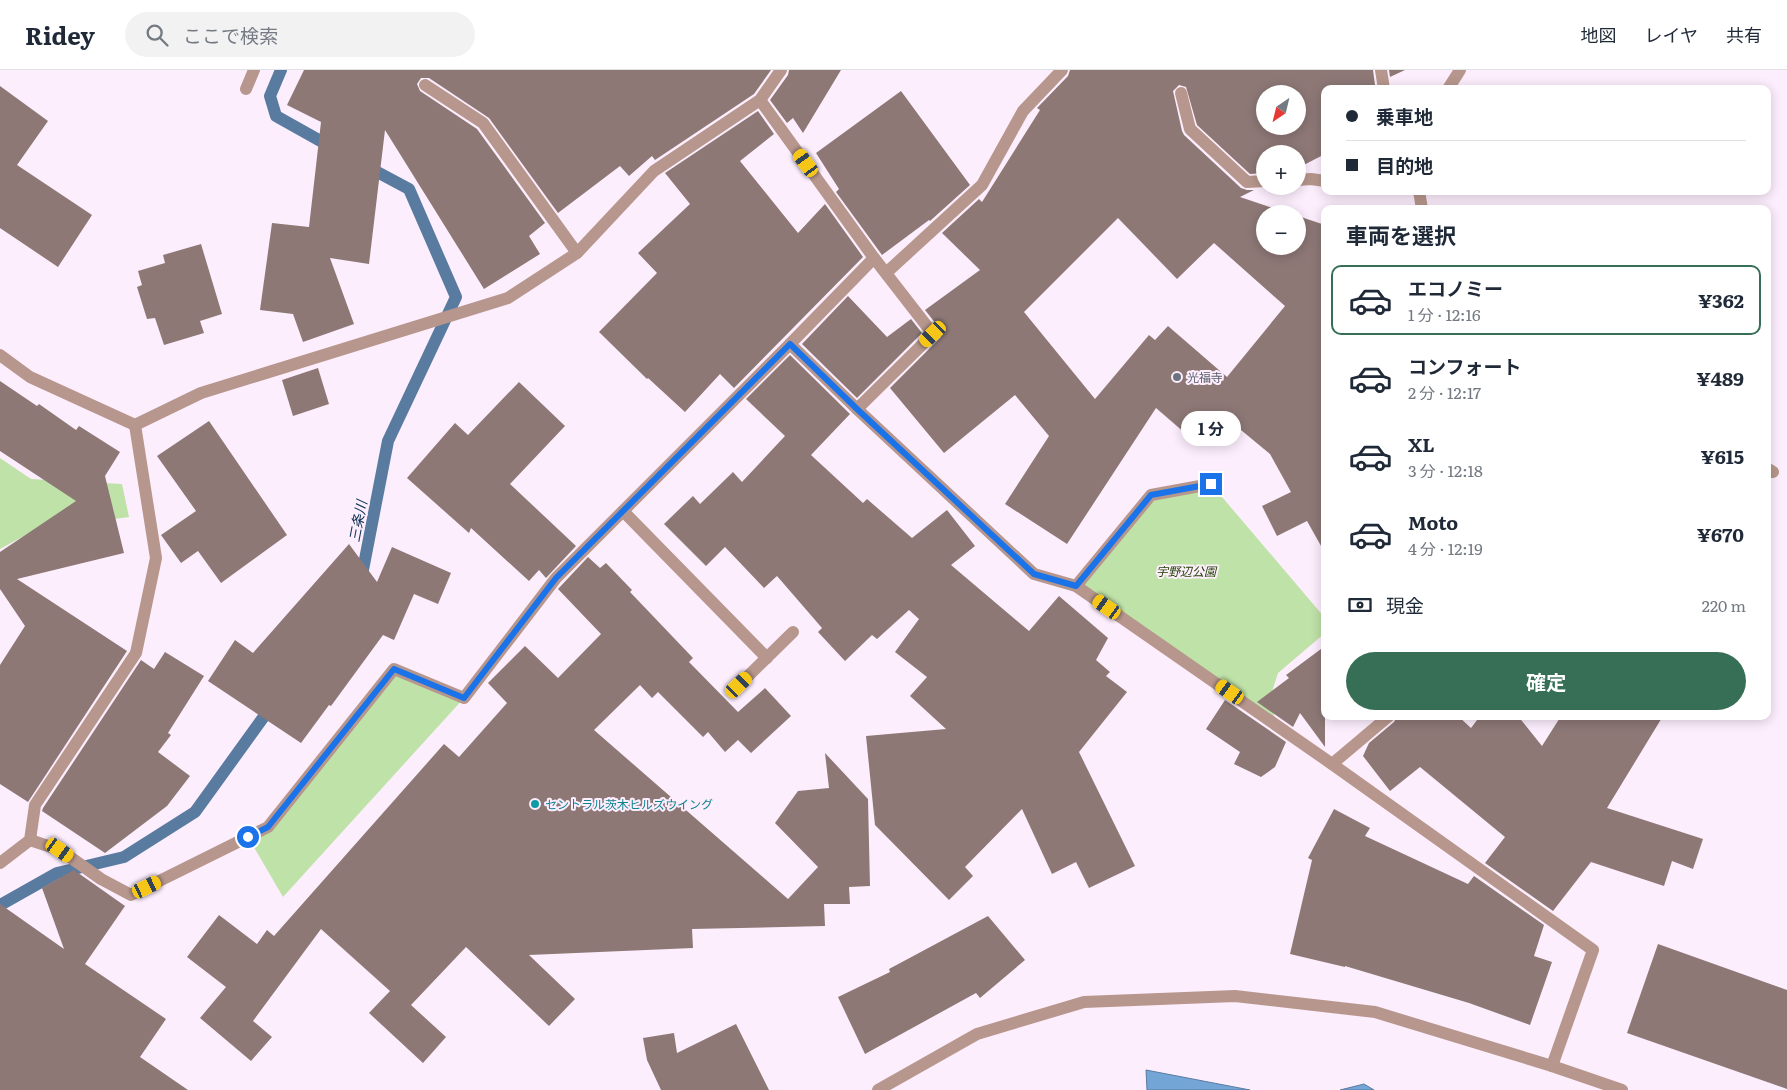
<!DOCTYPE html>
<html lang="ja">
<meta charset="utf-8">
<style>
:root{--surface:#fff;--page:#f2f2f3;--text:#1f2937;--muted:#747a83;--line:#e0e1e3;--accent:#376f56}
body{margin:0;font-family:Literata,"Noto Sans JP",serif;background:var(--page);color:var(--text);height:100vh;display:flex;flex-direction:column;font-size:19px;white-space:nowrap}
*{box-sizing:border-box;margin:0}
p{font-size:16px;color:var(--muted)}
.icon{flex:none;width:28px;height:28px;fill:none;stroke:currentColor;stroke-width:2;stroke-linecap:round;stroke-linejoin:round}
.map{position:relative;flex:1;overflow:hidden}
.side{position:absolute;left:1321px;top:135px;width:450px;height:515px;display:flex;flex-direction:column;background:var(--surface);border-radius:10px;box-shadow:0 2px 12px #0003}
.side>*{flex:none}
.hud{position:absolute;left:1321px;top:15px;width:450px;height:110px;border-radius:10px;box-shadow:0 2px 12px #0003;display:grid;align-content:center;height:110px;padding:0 25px;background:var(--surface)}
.needle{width:32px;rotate:215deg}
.tools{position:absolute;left:1256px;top:15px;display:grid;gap:10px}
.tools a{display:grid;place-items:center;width:50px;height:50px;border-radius:50%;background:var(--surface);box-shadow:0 2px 12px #0003;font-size:25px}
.end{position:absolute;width:22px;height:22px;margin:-11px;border:6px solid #1a73e8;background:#fff;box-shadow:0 0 0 2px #fff}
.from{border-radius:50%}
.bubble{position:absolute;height:35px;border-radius:18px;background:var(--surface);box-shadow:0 2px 12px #0003;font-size:16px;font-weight:700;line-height:35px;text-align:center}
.car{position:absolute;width:15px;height:30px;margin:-15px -8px;border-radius:6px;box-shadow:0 0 4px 1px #0007;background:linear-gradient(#f5c518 24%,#345 0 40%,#f5c518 0 76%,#345 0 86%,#f5c518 0)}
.hud b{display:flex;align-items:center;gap:18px;height:48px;font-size:19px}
.hud b+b{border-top:1px solid var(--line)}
.hud i{width:12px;height:12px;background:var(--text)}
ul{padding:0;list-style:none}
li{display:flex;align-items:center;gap:15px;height:70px;margin:0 10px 8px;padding:0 15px;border:2px solid transparent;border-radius:10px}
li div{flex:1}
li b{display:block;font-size:19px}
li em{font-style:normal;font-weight:700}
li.on{border-color:var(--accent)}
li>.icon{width:45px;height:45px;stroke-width:1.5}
h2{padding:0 25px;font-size:22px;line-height:60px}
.pay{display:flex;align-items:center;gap:12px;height:55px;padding:0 25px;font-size:19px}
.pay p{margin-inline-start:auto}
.button{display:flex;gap:10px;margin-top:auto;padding:10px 25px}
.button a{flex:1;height:58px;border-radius:30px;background:var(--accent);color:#fff;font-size:20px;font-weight:700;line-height:58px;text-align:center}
header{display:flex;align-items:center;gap:30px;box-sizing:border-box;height:70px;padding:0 25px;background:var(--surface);border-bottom:1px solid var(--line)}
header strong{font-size:24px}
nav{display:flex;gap:28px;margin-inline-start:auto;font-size:18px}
.search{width:350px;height:45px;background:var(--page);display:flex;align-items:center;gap:12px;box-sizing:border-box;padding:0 18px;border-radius:28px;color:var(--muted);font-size:19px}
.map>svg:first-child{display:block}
.green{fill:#bfe2a8}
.water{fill:#74a5d7;stroke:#5a7ba0}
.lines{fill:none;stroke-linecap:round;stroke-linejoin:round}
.stream{stroke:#5a7ba0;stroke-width:12}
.building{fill:#8d7876;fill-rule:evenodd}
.minor{stroke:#b7978d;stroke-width:12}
.route{stroke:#1a73e8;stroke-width:6}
.worship-dot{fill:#6b7280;stroke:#fdeefd;stroke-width:2}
.culture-dot{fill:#0f9aa8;stroke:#fdeefd;stroke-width:2}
.labels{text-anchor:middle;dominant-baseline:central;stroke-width:4;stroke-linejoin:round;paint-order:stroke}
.worship-label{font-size:12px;fill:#5b616d;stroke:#fdeefd;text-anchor:start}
.park-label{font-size:12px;font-style:italic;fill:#214100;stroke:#fdeefd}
.culture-label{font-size:12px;fill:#0d838f;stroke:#fdeefd;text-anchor:start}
.water-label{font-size:14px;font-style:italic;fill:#0b3051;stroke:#fdeefd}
</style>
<header>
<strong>Ridey</strong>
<div class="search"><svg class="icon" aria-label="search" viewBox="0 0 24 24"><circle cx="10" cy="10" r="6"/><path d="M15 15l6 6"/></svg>ここで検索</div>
<nav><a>地図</a><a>レイヤ</a><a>共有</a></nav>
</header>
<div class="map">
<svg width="1787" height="1020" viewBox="0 0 1787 1020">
<rect width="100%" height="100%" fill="#fdeefd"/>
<!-- green -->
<g class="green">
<path d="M0 388 31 409 122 414 129 447 35 460 0 479Z"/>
<path d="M1211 414 1325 548V563L1278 603 1270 628 1276 654 1076 516 1151 425Z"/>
<path d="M394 599 464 628 283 827 248 767 268 757Z"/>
</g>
<!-- water -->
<g class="water">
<path d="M1146 1000 1250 1020H1147Z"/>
<path d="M1364 1014 1374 1020H1340Z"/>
</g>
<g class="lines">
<!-- stream -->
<g class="stream">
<path d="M281 0 270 26 276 46 333 78"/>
<path d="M361 510 388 371 456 227 409 119 366 96"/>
<path d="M0 837 2 834 57 803 124 787 195 742 273 634"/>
</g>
</g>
<!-- building -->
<g class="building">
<path d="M304 0H771L754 24 655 90 652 86 629 106 620 96 558 143 489 48 429 8H421L417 14 420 21 477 59 545 153 529 166 540 184 484 219 385 60 369 194 330 188 354 254 303 272 293 244 260 240 272 153 309 157 321 52 287 35Z"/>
<path d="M789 0H841L803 63 793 48 787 53 770 30 788 5Z"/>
<path d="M1070 0H1373L1375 15 1367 19H1325V84L1298 98V84H1265V103L1250 104 1197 55 1186 17 1179 15 1173 21 1182 61 1184 65 1241 118 1247 120H1254L1240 127 1291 144H1265V176H1298V146L1325 155V483L1307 451 1277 466 1262 436 1291 422 1270 384 1218 341 1193 370 1156 338 1067 474 1005 434 1049 366 1015 325 944 383 890 318 941 267 940 259 925 240 980 200 942 163 979 129 982 132 1040 40 1037 38 1068 6ZM1265 24H1298V56H1265ZM1118 148 1177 209 1214 173 1285 236 1227 307 1168 256 1155 270 1149 265 1095 329 1024 242Z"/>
<path d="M1389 0H1405L1390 7Z"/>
<path d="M0 16 48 51 17 95 92 145 58 197 0 158Z"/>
<path d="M901 21 970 115 930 151 929 150 882 185 836 122 839 119 816 83Z"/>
<path d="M758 41 774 64 740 91 798 163 825 134 863 187 734 318 720 304 685 342 648 308 647 309 599 262 657 203 638 183 690 134 665 103Z"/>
<path d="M201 174 222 244 200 251 204 263 164 275 155 248 147 249 137 217 142 215 138 201 165 193 163 185Z"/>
<path d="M848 226 887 267 911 249 922 263 857 328 802 274Z"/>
<path d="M790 285 850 344 811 385 863 433 867 429 912 468 947 440 975 476 951 495 1029 561 1059 526 1108 568 1096 590 1110 602 1106 606 1127 622 1079 682 1135 796 1089 818 1076 792 1052 804 1022 739 965 797 973 806 949 830 875 755 866 666 946 659 910 626 927 607 895 582 919 549 909 540 877 569 872 565 845 591 818 562 822 558 777 506 764 518 725 477 706 496 664 454 693 426 700 434 733 402 742 412 785 366 746 329Z"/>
<path d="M318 298 329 334 293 346 282 310Z"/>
<path d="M0 311 37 336 39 334 76 360 79 356 120 382 105 406 124 483 17 509 127 581 28 732 0 714V595L25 556 0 519V482L76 431 0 381Z"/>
<path d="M519 312 565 356 510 414 576 476 546 508 539 500 529 511 471 458 469 463 407 408 455 353 468 365Z"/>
<path d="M209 351 287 465 221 513 198 481 181 493 161 465 196 441 157 386Z"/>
<path d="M349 474 377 512 392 477 451 503 438 534 414 524 394 570 383 565 331 636 329 635 301 673 208 611 235 570 253 583Z"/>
<path d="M588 487 600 498 606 493 632 520 630 522 693 588 689 592 738 642 765 618 791 646 751 683 738 670 725 682 708 662 703 667 658 622 652 628 640 615 594 660 788 829 818 797 775 753 798 721 829 718 825 683 868 729 870 816 849 817 850 834H824L825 856 692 859 693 878 529 885 575 929 549 956 466 877 411 935 446 967 423 993 369 943 390 921 321 859 253 951 272 967 251 991 200 948 226 917 187 887 219 845 257 874 267 860 274 866 444 674 459 687 507 633 488 613 525 576 558 608 601 564 558 519Z"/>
<path d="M1325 576V677L1300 643 1293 657 1257 632 1289 608 1286 605Z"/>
<path d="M165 582 204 606 168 663 171 665 158 682 190 706 167 736 105 783 42 741 43 738 141 590 154 599Z"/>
<path d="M1225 630 1286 672 1275 697 1261 707 1234 694 1240 682 1206 659Z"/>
<path d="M1397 646H1458L1471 658 1480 646H1518L1542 676 1561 646H1663L1607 738 1703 769 1693 799 1672 791 1664 816 1591 792 1553 841 1485 793 1505 767 1420 697 1390 721 1363 686 1369 673 1394 652Z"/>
<path d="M1334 739 1370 758 1365 766 1468 814 1474 806 1544 855 1534 886 1552 892 1530 955 1469 933 1345 896V897L1290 884 1312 790 1308 788Z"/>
<path d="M74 800 125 836 85 894 166 949 140 987 188 1020H0V834L64 879 42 818Z"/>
<path d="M988 846 1025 890 980 928 976 923 865 984 838 927 890 902 889 899Z"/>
<path d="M1658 874 1787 920V1019L1627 963Z"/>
<path d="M736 954 769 1020H661L647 990 643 968 674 963 677 983Z"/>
</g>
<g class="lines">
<!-- minor -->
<g class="minor">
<path d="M1381 0 1384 19"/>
<path d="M425 15 483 53 577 183"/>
<path d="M246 19 254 0"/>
<path d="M1448 19 1460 0"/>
<path d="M1181 23 1190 59 1247 112 1265 111"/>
<path d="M760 30 874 188 790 274 857 339 1034 504 1076 516 1332 694 1593 880 1552 996"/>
<path d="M1298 110 1311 109 1325 111"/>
<path d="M1419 121 1422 139"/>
<path d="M886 203 982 115 1023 41 1062 0"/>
<path d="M0 285 30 307 135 355"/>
<path d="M857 339 933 264 874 188"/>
<path d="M135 355 201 323 508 228 577 183 654 101 760 30 781 0"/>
<path d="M1768 399 1773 402"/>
<path d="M623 441 767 588"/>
<path d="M1076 516 1151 425 1211 414"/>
<path d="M739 615 793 562"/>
<path d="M1332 694 1389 646"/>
<path d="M30 770 60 780 101 809 131 825 268 757 394 599 464 628 556 508 790 274"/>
<path d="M0 793 30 770 35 735 136 583 156 488 135 355"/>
<path d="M878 1020 977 964 1084 932 1235 926 1375 942 1552 996 1622 1020"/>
</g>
</g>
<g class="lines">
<!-- route -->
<path class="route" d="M248 767 268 757 394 599 464 628 556 508 790 274 857 339 1034 504 1076 516 1151 425 1211 414"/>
</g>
<!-- markers -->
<circle class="worship-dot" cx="1177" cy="307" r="5"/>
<circle class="culture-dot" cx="535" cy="734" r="5"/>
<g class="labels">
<!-- worship labels -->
<g class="worship-label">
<text x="1187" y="307">光福寺</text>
</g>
<!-- park labels -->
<g class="park-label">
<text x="1186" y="501">宇野辺公園</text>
</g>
<!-- culture labels -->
<g class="culture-label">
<text x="545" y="734">セントラル茨木ヒルズウイング</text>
</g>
<!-- water labels -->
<g class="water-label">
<text transform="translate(357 451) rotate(-79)">三条川</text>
</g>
</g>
</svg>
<div class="tools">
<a><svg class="needle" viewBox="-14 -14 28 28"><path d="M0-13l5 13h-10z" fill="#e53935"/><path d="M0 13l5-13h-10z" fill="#747a83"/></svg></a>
<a>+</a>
<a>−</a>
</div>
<i class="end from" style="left:248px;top:767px"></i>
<i class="end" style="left:1211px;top:414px"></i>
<div class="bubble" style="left:1181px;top:341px;width:60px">1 分</div>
<i class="car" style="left:806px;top:93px;rotate:324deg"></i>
<i class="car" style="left:933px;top:264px;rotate:226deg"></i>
<i class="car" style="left:1107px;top:537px;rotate:305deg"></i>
<i class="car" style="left:739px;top:615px;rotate:46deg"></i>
<i class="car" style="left:1230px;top:622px;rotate:305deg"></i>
<i class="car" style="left:60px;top:780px;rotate:125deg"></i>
<i class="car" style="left:147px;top:817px;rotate:64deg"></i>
<div class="hud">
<b><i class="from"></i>乗車地</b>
<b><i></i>目的地</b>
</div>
<section class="side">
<h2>車両を選択</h2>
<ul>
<li class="on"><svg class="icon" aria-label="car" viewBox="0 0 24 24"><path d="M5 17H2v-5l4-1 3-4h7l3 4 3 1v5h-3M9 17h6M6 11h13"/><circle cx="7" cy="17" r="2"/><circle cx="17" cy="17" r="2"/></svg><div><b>エコノミー</b><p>1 分 · 12:16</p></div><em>¥362</em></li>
<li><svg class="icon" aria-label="car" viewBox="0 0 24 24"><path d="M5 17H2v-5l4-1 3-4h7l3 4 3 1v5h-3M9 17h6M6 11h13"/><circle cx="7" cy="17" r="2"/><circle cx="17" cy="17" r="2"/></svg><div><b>コンフォート</b><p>2 分 · 12:17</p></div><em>¥489</em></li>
<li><svg class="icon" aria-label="car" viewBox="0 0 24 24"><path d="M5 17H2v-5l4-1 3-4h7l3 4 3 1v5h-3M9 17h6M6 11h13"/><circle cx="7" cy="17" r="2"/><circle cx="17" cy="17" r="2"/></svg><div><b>XL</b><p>3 分 · 12:18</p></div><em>¥615</em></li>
<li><svg class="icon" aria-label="car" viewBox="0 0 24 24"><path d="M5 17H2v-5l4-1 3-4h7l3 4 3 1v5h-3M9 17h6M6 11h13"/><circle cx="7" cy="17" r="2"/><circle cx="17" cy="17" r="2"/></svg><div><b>Moto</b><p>4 分 · 12:19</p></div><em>¥670</em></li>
</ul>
<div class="pay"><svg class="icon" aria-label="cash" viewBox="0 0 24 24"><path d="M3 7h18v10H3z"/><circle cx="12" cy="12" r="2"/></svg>現金<p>220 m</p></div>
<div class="button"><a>確定</a></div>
</section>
</div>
